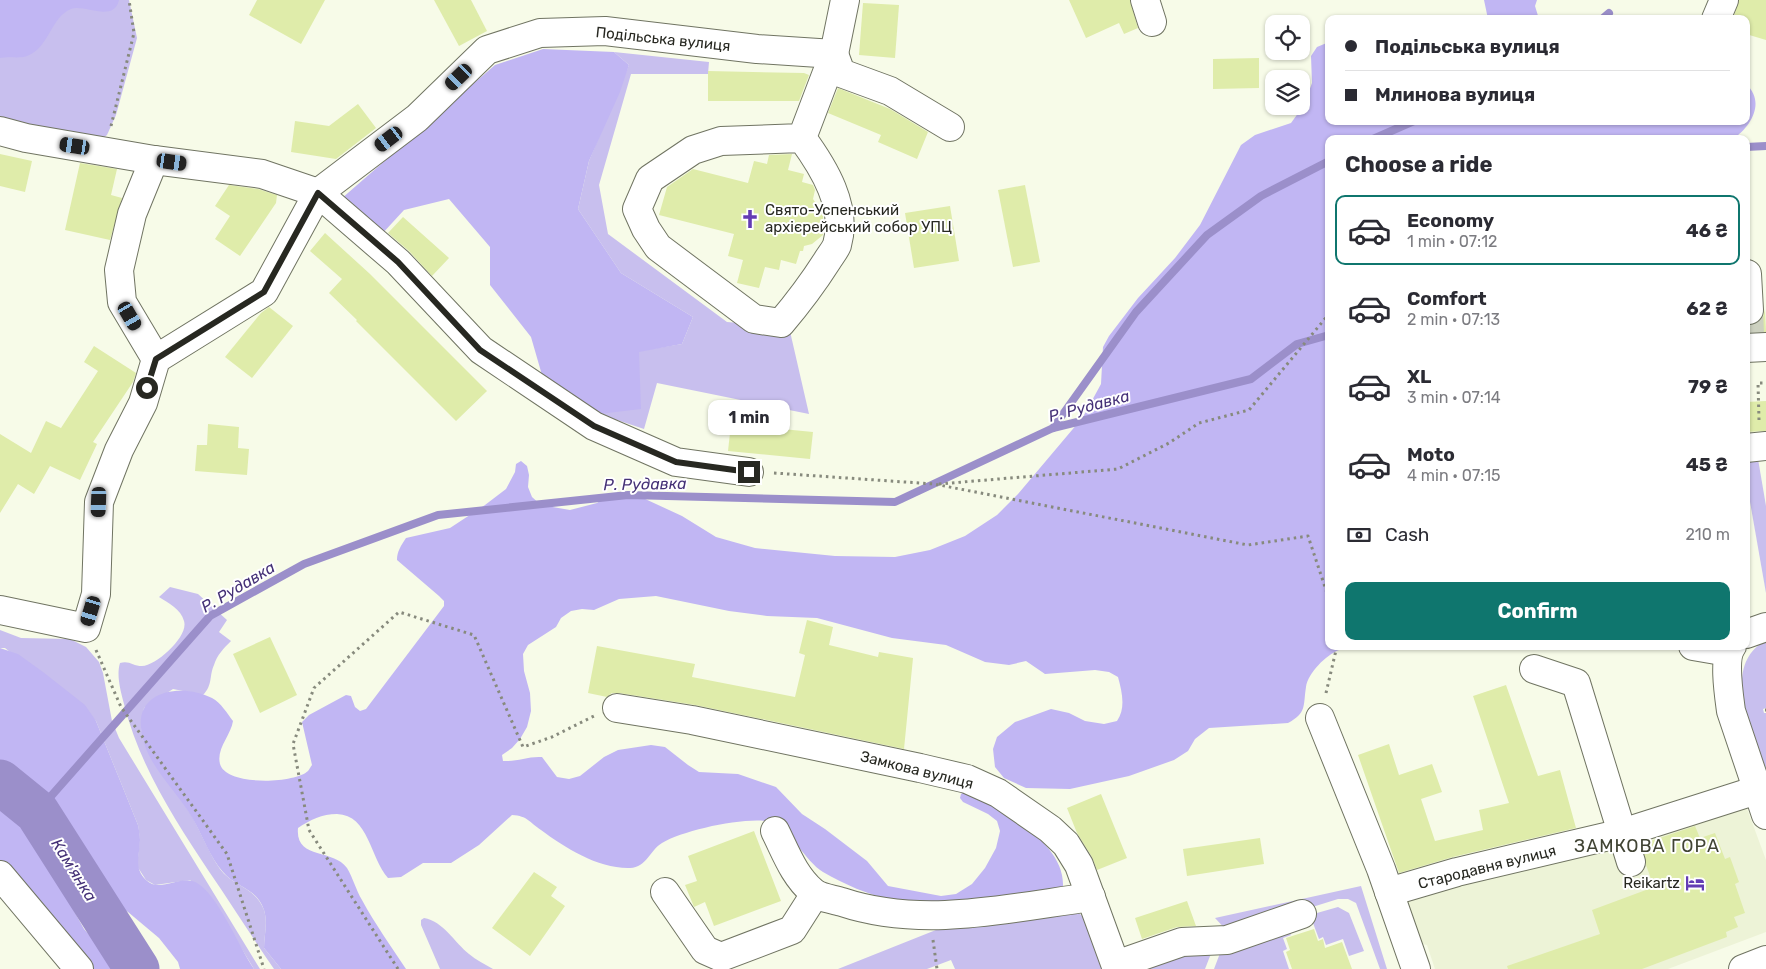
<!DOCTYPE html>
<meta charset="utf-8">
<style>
:root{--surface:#fff;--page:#f2f2f3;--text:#2b2b33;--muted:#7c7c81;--line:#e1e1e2;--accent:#0f766e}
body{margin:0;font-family:Rubik,sans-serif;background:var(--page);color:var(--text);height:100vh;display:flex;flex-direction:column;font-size:19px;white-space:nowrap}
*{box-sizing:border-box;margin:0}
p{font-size:16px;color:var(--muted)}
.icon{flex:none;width:28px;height:28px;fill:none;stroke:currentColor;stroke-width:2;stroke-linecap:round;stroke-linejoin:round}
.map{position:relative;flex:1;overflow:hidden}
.side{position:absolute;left:1325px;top:135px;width:425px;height:515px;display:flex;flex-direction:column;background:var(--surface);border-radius:10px;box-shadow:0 1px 4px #0004}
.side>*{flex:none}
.guide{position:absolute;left:1325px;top:15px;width:425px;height:110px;border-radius:10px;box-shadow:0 1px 4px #0004;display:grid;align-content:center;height:110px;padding:0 20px;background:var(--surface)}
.buttons{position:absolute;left:1265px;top:15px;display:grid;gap:10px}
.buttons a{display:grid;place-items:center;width:45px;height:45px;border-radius:10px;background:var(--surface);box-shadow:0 1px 4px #0004;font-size:25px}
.end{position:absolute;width:22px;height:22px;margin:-11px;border:6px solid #272821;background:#fff;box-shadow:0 0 0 2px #fff}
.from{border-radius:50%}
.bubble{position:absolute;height:35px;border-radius:10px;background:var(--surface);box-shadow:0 1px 4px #0004;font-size:16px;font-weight:700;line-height:35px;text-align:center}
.car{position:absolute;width:15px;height:30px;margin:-15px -8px;border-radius:6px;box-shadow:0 0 4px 1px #0007;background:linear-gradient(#222 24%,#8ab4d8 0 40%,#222 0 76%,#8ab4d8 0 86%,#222 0)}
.guide b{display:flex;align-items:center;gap:18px;height:48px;font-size:19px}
.guide b+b{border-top:1px solid var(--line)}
.guide i{width:12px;height:12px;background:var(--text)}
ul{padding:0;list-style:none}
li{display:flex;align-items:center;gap:15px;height:70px;margin:0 10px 8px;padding:0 10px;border:2px solid transparent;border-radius:10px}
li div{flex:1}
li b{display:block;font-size:19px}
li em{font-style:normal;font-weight:700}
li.on{border-color:var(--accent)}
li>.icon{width:45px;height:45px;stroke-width:1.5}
h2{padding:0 20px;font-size:22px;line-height:60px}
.pay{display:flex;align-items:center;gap:12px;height:55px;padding:0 20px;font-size:19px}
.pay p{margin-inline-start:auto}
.cta{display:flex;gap:10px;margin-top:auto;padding:10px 20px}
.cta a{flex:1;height:58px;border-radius:10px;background:var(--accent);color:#fff;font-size:20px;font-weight:700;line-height:58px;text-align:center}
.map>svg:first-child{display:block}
.built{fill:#edf3d7}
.green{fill:#c8bfee}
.forest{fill:#c1b6f3}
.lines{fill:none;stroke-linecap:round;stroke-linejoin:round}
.stream{stroke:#9b8fca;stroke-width:8}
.river{stroke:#9b8fca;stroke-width:45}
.building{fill:#dfecaa}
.minor-tunnel{stroke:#cdd1c0;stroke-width:28;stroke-dasharray:28 14;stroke-linecap:butt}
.minor-casing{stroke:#707462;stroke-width:30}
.path{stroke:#878a7d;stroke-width:3;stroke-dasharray:2.5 4;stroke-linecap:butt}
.minor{stroke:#fff;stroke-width:28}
.route{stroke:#272821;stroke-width:6}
.labels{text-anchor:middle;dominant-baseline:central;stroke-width:4;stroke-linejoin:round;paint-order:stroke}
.street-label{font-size:15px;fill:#272821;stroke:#fff}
.poi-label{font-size:15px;fill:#272821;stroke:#fff;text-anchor:start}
.water-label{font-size:16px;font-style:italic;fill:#453177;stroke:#fff}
.quarter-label{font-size:18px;letter-spacing:1px;fill:#414434;stroke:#fff}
</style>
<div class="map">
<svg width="1766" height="969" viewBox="0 0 1766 969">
<rect width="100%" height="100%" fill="#f7fbe8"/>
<!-- built -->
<path class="built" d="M1746 806 1766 860V932L1668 969H1435L1427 945 1418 943 1405 894Z"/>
<!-- green -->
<g class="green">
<path d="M0 0H129L137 38 116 115 107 135 99 141 0 121Z"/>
<path d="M614 52 709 62 708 74H631L599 185 608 234 727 322 789 327 809 414 657 383 644 429 599 414 639 351 682 344 693 317 621 273 578 209 589 161 629 65Z"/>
<path d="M1746 456 1758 459 1766 506V593L1746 479Z"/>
<path d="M170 587 198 594 227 620 219 632 231 641C224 648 217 655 214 665 209 676 213 685 203 695L173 689 144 708 141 725 143 740C159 766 177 792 193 818 202 835 209 853 220 869 233 887 255 886 264 910 268 923 264 936 264 948L281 969H274C252 937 232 905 210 873 175 820 140 767 124 704 121 692 116 676 120 663 129 660 133 666 142 666 157 665 189 636 184 621 181 609 168 603 159 597Z"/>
<path d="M0 630 21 638 70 639 86 647 99 662 103 673 112 721 119 738 260 969H254L210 897 190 880 155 885 146 880 137 866 140 839 138 825 96 721 5 648H0Z"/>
<path d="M1766 640V708L1763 709 1764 713H1766V769C1753 733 1719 667 1766 640Z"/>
<path d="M1361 886 1387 969H1380L1356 903 1348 899H1338L1229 933 1215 918Z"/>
<path d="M1338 907 1349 913 1364 951 1349 956 1343 939 1326 945 1323 937 1319 939 1310 915Z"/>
<path d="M1077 911 1085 919 1106 969H955L951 960 927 969H838L956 922Z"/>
<path d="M424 918C443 921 455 943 469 954 476 960 485 964 493 969H440L421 925V920Z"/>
<path d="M1288 929 1291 935 1283 938 1287 949 1283 951 1289 969H1214L1222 948Z"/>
<path d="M1183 951H1212L1205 969H1143Z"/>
</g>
<!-- forest -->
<g class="forest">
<path d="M0 0H119C114 23 84 4 71 9 51 17 49 48 27 56 19 59 9 56 0 58Z"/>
<path d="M1484 0H1537L1535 6 1539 19H1488Z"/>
<path d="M1329 42V121H1389L1396 125 1406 121H1746V84C1766 102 1751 127 1733 139H1329V646H1367C1358 647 1347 647 1339 650 1326 655 1308 673 1306 687 1303 706 1307 713 1288 723L1209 728 1195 739 1188 751 1174 760 1129 776 1070 789 1026 788 1004 778 995 767 993 749 997 737 1015 722 1051 709 1069 713 1085 721 1104 724 1117 721C1126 708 1122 692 1118 677L1109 672 1095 670 1045 674 1026 661 1009 665 985 662 946 645 892 638 817 618 767 616 729 611 656 596 619 599 594 610 582 609 571 611 561 618 556 627 528 645 523 654 524 671 530 693 531 711 527 727 520 739 512 748 502 755 503 761C516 762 528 756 542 757L557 777 569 779 580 776 604 757 618 750 651 745 665 747 688 765 699 772 738 774 776 787 802 814 825 829 867 861 888 886 941 896 956 894 972 884 985 868 996 848 1000 831 997 821 988 814 963 802 960 798 961 794 966 790 974 792C1006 815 1065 843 1063 887L1058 892C1004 898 947 909 893 900 868 895 844 884 823 872 806 862 788 827 772 822 747 816 684 830 662 843 650 850 647 867 630 868 599 869 565 848 541 830 529 822 528 816 512 815L479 845 451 863H423L401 877 388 878C370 858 369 815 337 814 322 814 310 820 298 828 295 860 333 848 347 868 353 878 356 890 362 900 375 924 391 946 406 969H281L264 948C264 936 268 923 264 910 256 887 236 888 223 872 210 857 203 837 193 819 176 789 144 764 141 728 137 688 185 684 212 698 221 703 227 713 233 721 231 735 216 749 220 764 226 786 294 784 308 771 309 770 311 766 312 765L302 722 309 715 346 695 351 696 355 707 360 711 366 709 444 606V601L439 596 397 560C397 551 401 546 406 538L450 528 485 505 506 489 515 472 516 464 521 461 527 466 529 475 528 487 532 497 541 505 570 510 597 503 611 494 630 492 682 516 716 537 755 548 835 556 895 557 930 550 965 536 997 515 1018 494 1083 417 1101 384 1103 347 1109 336 1138 298 1175 258 1200 225 1241 145 1255 135 1291 123 1304 105 1312 83 1311 56 1317 47Z"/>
<path d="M543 49 614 52 629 65 620 92 589 161 578 209 621 273 693 317 682 344 639 352 641 409 599 414 544 382 531 337 490 285V247L449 199 404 210 381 235 341 199 495 65Z"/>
<path d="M0 648 18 654 43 672 85 705 96 721 138 825C139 830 140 835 140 840 140 854 133 868 146 880 160 894 182 873 197 883 218 895 239 947 254 969H180L178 962 159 938 128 912 94 889 88 879 84 861 54 808 25 777 0 760Z"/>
<path d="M0 801 20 822 54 875 84 929 119 969H67L0 891Z"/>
</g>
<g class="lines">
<!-- stream -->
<g class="stream">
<path d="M1602 19 1609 13"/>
<path d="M1373 139 1414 121"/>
<path d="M1746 147 1766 146"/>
<path d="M1053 428 1136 312 1207 235 1261 196 1329 161"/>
<path d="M37 812 210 616 304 564 438 515 628 495 895 502 1053 428 1251 379 1297 344 1329 335"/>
</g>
<!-- river -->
<path class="river" d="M0 782 37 812 137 969"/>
</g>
<!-- building -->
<g class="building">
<path d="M257 0H325L301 44 249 15Z"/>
<path d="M434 0H471L487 31 459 46Z"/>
<path d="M1069 0H1130L1138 28 1124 34 1119 23 1086 38Z"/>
<path d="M1739 0H1766V40L1746 34V19H1733Z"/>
<path d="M863 3 899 5 895 58 859 55Z"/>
<path d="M1259 58V88L1213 89V59Z"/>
<path d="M708 71 804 73 809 75 799 101H708Z"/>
<path d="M838 88 890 109 928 132 917 159 878 142 881 135 828 113Z"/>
<path d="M358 104 376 128 336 159 291 152 295 121 329 126Z"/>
<path d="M0 154 32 161 25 192 0 186Z"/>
<path d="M792 154 788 170 804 174 802 182 813 185 815 190 813 199 823 214V235L812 244 804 246 803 251H800L796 264 781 260 779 270 765 267 759 288 737 283 743 260 728 256 734 234 659 215 667 187 693 169 748 183 754 161 767 164 769 155Z"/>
<path d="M80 163 117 169 111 195 122 198 110 240 65 230Z"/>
<path d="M229 185 258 189 277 195 276 203 240 256 215 239 230 216 215 206Z"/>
<path d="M1025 185 1040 262 1013 267 998 190Z"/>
<path d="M950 206 959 261 914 268 905 213Z"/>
<path d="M403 217 449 258 432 276 409 251 388 233Z"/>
<path d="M325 233 370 274 487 391 456 421 356 321 357 320 329 293 342 279 310 251Z"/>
<path d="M269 307 293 326 252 378 225 357 261 313Z"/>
<path d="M1765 309 1766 332H1746V325L1758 323 1763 317Z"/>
<path d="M94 346 136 373 133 382 93 442 97 444 80 480 50 466 34 494 18 484 0 513V434L31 453 46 421 61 428 98 371 84 362Z"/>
<path d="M1766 401V431L1746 432V402Z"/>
<path d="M208 424 239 427 238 448 249 449 247 475 195 471 197 445H207Z"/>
<path d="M731 424 813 432 810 459 728 451Z"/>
<path d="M807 620 833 627 829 645 878 657 879 652 913 658 904 749 695 705 619 693H612L607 697 588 693 597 646 695 664 692 677 795 697 805 655 799 653Z"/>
<path d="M270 637 297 695 260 713 233 654Z"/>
<path d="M1506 685 1538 776 1560 770 1576 828 1453 857 1399 873 1358 755 1389 744 1399 775 1432 764 1442 792 1421 799 1435 841 1483 830 1479 810 1509 803 1473 696Z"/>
<path d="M1101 794 1127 858 1097 870 1092 857 1077 833 1067 808Z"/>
<path d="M1695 826 1700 838 1715 833 1725 859 1730 857 1739 882 1735 884 1745 913 1734 917 1738 927 1726 932 1727 937 1642 969H1508L1507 966 1600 934 1592 910 1654 887 1646 865 1642 844Z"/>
<path d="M754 831 781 901 714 926 705 902 694 907 685 885 697 881 688 856Z"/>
<path d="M1260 838 1264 864 1187 876 1183 849Z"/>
<path d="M534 872 557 887 551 896 565 906 530 956 492 928Z"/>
<path d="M1187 901 1196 926 1177 927 1142 939 1135 918Z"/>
<path d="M1314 929 1318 941 1323 939 1325 948 1342 942 1352 969H1292L1286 952 1290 950 1286 938Z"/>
</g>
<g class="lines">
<!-- minor-tunnel -->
<path class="minor-tunnel" d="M1749 310 1750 334"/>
<!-- minor casing -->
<g class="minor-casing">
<g id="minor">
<path d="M1145 0 1152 22"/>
<path d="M1716 19 1724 0"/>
<path d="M834 54 841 73 890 91 950 127"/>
<path d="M0 131 26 138 154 160 262 174 318 193 398 262 481 350 594 426 676 462 749 472"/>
<path d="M802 138C824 168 848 207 837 245 835 250 830 256 827 261 813 283 798 303 781 323L754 319 658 247 646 229 637 209 650 179 693 150 721 141 802 138 834 54"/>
<path d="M154 160 132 214 119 270 122 302 156 359"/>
<path d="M1747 274 1749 310"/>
<path d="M1746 348 1766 347"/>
<path d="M1746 448 1766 446"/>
<path d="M0 610 86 628 96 594 99 502 119 450 143 403 156 359 264 292 318 193 417 118 487 50 540 33 605 31 757 49 834 54 845 0"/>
<path d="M1746 634 1766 627"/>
<path d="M1693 646 1728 652"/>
<path d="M1732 646C1723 658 1729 696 1731 711L1766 815"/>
<path d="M1534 669 1576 683 1631 862"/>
<path d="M617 708 692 720 920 768 967 779 998 793 1050 829 1066 844 1079 865 1117 969"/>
<path d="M1320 718 1381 869 1416 969"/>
<path d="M775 831C786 853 794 876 813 892 820 898 833 899 842 902 923 929 1009 908 1091 897"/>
<path d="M0 875 79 969"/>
<path d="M665 892 705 950 721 957 792 930 815 894"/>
<path d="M1389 892 1457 872 1622 833 1757 790"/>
<path d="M1116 965 1182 942 1227 940 1302 914"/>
<path d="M1743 969 1766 960"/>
</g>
</g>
<!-- path -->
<g class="path">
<path d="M111 126 134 33 129 0"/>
<path d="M1759 420 1758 383H1766"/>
<path d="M774 473 934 484 1248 545 1308 536 1329 599"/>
<path d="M939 484 1118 469 1169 443 1199 423 1249 410 1329 314"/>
<path d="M96 650 121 707 227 854 264 969"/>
<path d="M1326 693 1337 646"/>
<path d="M1765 710H1766"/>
<path d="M933 940 937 969"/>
<path d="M398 969 309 830 293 744 314 688 399 612 474 635 523 747 552 737 594 716"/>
</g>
<!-- minor -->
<use href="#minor" class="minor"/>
</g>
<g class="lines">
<!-- route -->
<path class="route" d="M147 388 156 359 264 292 318 193 398 262 480 350 594 426 676 462 749 472"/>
</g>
<!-- icons -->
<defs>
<g id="church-bare" transform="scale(1.5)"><path d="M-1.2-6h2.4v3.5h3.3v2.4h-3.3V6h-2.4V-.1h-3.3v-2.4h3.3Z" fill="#633cb4" stroke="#fff" stroke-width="2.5" paint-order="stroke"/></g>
<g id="hotel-bare" transform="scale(1.5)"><path d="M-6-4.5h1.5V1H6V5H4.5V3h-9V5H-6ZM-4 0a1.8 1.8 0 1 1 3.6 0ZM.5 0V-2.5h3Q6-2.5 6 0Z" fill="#633cb4" stroke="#fff" stroke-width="2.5" paint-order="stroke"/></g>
</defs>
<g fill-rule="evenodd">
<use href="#church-bare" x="750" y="219"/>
<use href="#hotel-bare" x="1695" y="883"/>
</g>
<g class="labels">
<!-- street labels -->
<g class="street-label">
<text transform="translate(663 39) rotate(6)">Подільська вулиця</text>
<text transform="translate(917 770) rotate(14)">Замкова вулиця</text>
<text transform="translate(1487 867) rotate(-14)">Стародавня вулиця</text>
</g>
<!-- poi labels -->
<g class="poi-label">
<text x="765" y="210">Свято-Успенський<tspan x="765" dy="17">архієрейський собор УПЦ</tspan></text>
<text x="1680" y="883" text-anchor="end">Reikartz</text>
</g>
<!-- water labels -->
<g class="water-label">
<text transform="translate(1089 406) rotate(-15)">Р. Рудавка</text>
<text transform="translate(645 484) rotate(-1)">Р. Рудавка</text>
<text transform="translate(238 587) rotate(-31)">Р. Рудавка</text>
<text transform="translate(74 870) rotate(58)">Кам'янка</text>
</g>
<!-- quarter labels -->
<g class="quarter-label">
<text x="1647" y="846">ЗАМКОВА ГОРА</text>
</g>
</g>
</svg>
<div class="buttons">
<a><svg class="icon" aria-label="locate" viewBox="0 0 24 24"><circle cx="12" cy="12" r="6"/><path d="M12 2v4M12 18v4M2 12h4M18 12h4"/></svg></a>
<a><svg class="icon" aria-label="layers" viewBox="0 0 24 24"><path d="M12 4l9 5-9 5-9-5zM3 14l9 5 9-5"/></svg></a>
</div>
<i class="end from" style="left:147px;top:388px"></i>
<i class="end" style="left:749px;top:472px"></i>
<div class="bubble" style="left:708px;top:400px;width:82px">1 min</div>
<i class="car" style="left:459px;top:77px;rotate:226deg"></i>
<i class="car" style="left:389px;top:139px;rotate:233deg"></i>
<i class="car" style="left:75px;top:146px;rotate:279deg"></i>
<i class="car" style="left:172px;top:162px;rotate:98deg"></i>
<i class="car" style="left:130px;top:316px;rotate:150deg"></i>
<i class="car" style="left:99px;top:502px;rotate:182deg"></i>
<i class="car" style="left:91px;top:611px;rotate:197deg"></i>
<div class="guide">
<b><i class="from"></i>Подільська вулиця</b>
<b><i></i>Млинова вулиця</b>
</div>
<section class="side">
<h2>Choose a ride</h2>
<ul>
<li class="on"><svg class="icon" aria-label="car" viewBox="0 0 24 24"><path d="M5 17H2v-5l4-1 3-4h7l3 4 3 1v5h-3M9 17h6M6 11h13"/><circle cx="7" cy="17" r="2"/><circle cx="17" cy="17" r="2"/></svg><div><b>Economy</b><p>1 min · 07:12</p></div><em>46 ₴</em></li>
<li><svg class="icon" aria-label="car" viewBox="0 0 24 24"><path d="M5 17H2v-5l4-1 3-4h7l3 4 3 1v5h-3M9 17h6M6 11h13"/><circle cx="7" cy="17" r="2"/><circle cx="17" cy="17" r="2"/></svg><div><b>Comfort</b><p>2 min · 07:13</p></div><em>62 ₴</em></li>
<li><svg class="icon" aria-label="car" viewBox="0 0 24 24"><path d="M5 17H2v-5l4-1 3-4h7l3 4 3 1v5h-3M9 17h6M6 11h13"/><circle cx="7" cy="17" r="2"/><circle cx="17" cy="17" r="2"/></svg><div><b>XL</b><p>3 min · 07:14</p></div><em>79 ₴</em></li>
<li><svg class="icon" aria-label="car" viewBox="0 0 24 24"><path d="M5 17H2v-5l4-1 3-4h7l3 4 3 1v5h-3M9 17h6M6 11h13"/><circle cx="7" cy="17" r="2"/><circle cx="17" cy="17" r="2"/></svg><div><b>Moto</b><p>4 min · 07:15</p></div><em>45 ₴</em></li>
</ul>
<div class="pay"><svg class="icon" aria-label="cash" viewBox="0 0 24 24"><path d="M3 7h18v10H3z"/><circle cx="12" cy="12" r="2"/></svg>Cash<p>210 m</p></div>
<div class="cta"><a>Confirm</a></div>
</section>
</div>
